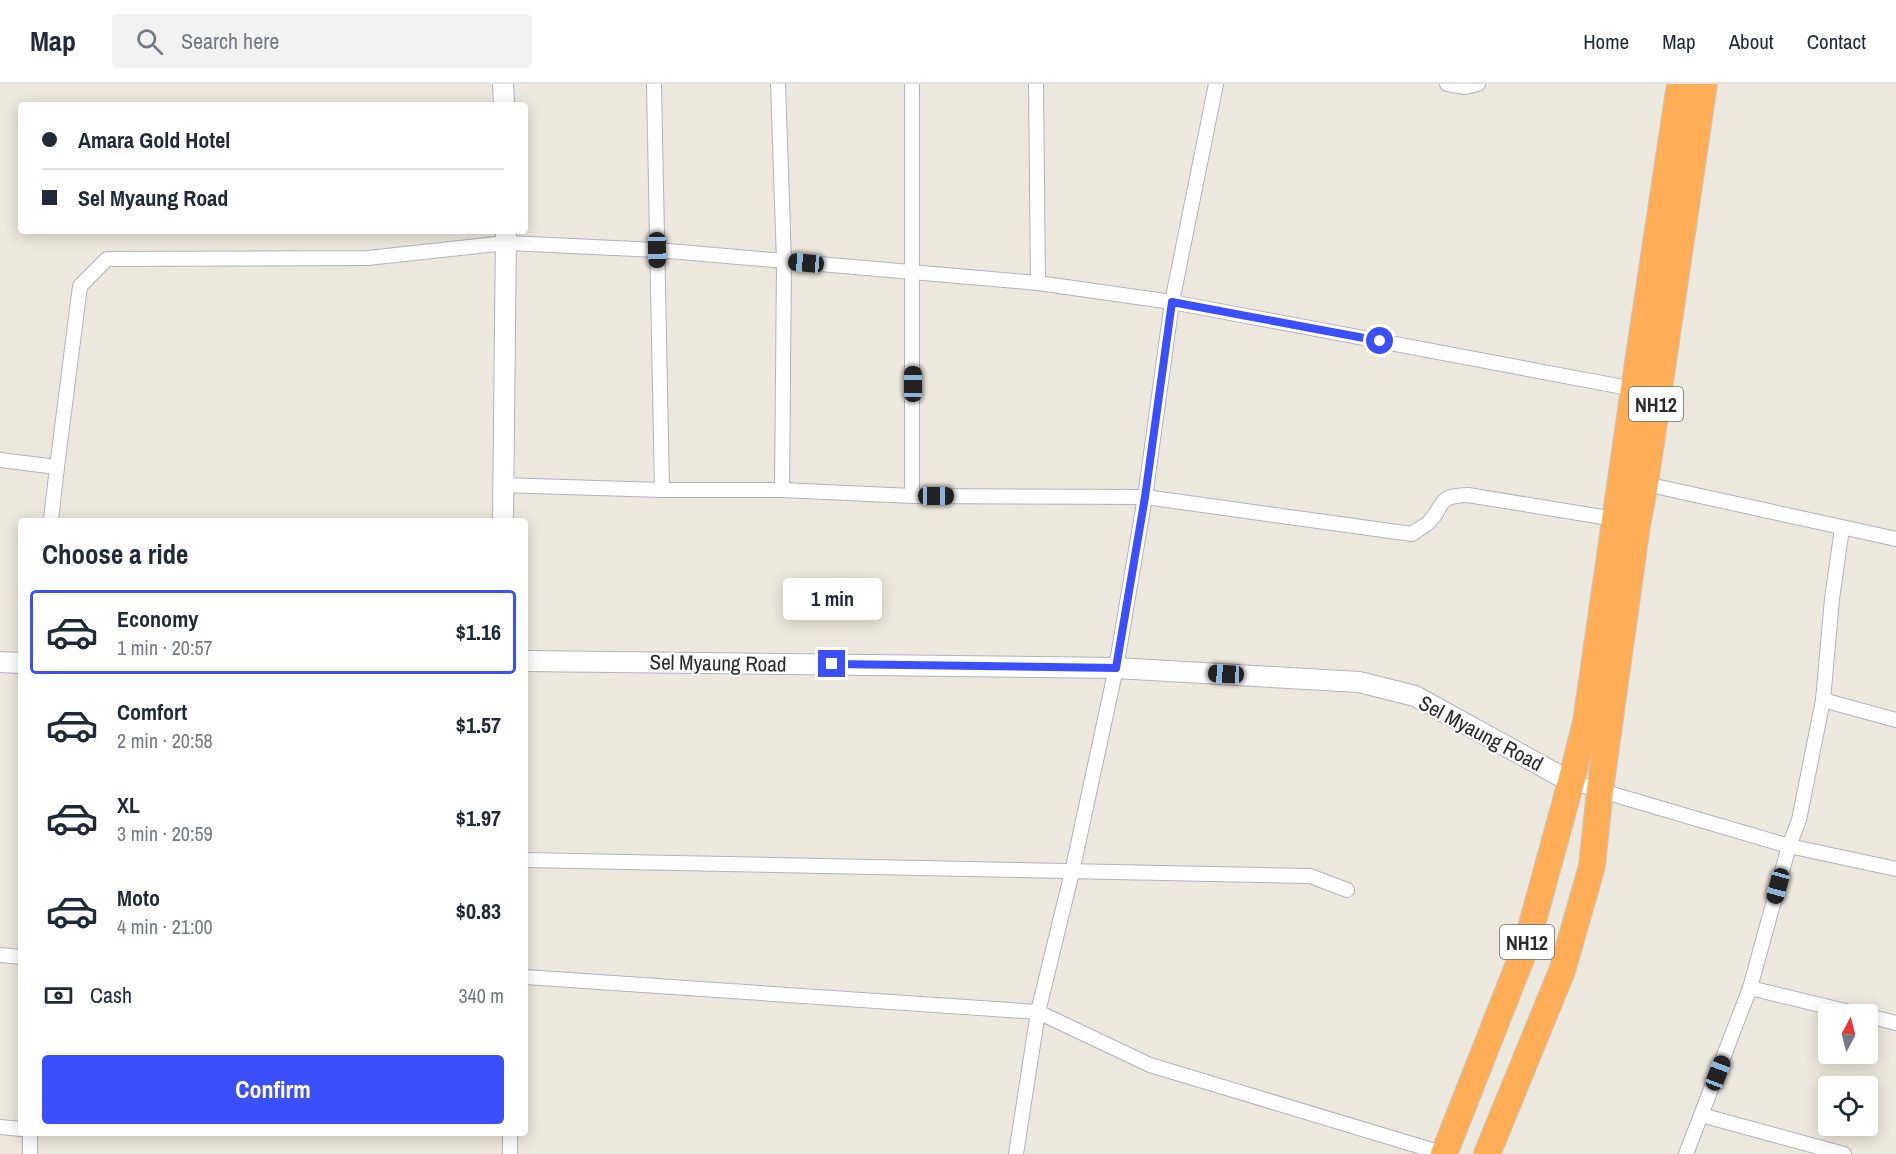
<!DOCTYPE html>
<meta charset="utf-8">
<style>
:root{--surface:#fff;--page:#f2f2f3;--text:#1f2937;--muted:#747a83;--line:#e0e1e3;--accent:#3c4ffc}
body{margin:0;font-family:"Archivo Narrow",sans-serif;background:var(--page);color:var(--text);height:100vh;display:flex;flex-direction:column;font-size:22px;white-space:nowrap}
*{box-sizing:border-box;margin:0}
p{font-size:20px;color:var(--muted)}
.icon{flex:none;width:33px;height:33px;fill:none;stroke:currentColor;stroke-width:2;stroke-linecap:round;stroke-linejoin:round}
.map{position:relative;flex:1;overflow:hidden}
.sheet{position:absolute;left:18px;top:434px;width:510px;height:618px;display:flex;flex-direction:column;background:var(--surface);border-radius:6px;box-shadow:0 3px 15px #0003}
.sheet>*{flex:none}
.hud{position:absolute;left:18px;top:18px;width:510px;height:132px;border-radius:6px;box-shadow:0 3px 15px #0003;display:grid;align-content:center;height:132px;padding:0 24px;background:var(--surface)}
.needle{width:39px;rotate:7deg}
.tools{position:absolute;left:1818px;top:920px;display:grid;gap:12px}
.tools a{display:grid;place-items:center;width:60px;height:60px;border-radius:6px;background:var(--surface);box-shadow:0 3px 15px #0003;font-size:30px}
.end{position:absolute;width:27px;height:27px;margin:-14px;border:8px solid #3c4ffc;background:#fff;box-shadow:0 0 0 3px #fff}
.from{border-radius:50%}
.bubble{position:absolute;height:42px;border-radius:6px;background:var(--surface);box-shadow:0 3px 15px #0003;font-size:20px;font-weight:800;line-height:42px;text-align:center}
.car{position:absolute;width:18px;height:36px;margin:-18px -9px;border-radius:8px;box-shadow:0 0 4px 2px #0007;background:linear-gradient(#222 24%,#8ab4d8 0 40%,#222 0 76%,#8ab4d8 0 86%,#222 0)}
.hud b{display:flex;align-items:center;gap:21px;height:57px;font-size:22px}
.hud b+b{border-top:2px solid var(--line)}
.hud i{width:15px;height:15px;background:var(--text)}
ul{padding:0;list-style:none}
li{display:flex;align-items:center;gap:18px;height:84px;margin:0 12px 9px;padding:0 12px;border:3px solid transparent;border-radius:6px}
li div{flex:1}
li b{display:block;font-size:22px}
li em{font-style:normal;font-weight:800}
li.on{border-color:var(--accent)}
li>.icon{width:54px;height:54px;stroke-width:1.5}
h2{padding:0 24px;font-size:27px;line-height:72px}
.pay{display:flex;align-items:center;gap:15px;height:66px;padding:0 24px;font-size:22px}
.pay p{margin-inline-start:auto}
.primary-button{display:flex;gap:12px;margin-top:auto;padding:12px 24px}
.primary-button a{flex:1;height:69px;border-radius:6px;background:var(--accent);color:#fff;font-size:24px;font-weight:800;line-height:69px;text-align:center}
header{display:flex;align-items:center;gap:36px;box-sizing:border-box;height:84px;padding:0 30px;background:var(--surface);border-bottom:2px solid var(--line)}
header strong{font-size:28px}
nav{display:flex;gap:33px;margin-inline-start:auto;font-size:21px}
.search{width:420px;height:54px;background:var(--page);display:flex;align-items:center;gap:15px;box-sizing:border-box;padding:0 21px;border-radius:6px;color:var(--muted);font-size:22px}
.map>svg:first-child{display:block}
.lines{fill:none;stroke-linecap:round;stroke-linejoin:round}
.street-casing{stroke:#b1b2bf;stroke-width:16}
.secondary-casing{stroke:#b1b2bf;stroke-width:22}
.highway-casing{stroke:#c8c8c8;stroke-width:28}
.street{stroke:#fff;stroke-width:14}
.secondary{stroke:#fff;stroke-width:20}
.highway{stroke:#ffae57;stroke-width:26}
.route{stroke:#3c4ffc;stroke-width:8}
.labels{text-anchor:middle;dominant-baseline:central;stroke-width:4.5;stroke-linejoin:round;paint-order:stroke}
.shield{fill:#fff;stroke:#6b6b6b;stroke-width:1.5}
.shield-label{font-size:20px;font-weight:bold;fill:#2b2b2b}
.street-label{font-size:21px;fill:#2b2b2b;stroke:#fff}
</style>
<header>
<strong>Map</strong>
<div class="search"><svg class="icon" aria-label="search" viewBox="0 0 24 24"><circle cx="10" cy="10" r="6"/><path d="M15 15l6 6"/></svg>Search here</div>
<nav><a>Home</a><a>Map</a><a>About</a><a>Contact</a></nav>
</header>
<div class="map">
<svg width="1896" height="1070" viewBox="0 0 1896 1070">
<rect width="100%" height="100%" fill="#ede8dd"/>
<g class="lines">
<!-- street casing -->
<g class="street-casing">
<g id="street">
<path d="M654 0 662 406"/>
<path d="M778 0 784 177 782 406"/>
<path d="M1036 0 1038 199"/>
<path d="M1447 0 1466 3 1478 0"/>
<path d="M0 376 57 383 51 436"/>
<path d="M57 383 80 202 107 175 368 174 506 159 657 166 1038 199 1172 218 1634 305"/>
<path d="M1641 399 1896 455"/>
<path d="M503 401 662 406H782L912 412 1145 413 1412 450C1417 446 1423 443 1428 439 1446 422 1434 412 1468 411L1615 435"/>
<path d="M912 412V0"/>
<path d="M1823 616 1896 636"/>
<path d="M1571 698 1789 762 1896 785"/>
<path d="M525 776 1310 792 1347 806"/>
<path d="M0 871 21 873"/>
<path d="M525 893 1038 928 1150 981 1445 1070"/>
<path d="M1750 904 1858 930"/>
<path d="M1868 932 1896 939"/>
<path d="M1701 1031 1844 1070"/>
<path d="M0 1043 21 1045"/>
<path d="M510 1048V1070"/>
<path d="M30 1070V1048"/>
<path d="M1016 1070 1038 928 1072 788 1116 584 1145 413 1172 218 1216 0"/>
<path d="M1686 1070 1750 904 1789 762 1799 736 1823 616 1832 515 1842 444"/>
</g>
</g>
<!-- secondary casing -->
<g class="secondary-casing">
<g id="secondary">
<path d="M503 0 504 21"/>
<path d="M503 436 506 147"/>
<path d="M525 577 1116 584 1359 598 1415 612 1571 698"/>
<path d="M0 578 21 579"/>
</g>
</g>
<!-- highway casing -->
<g class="highway-casing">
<g id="highway">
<path d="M1444 1070 1526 862 1571 698 1586 638 1634 305 1680 0"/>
<path d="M1487 1070 1562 887 1592 782 1600 706 1637 441 1645 399 1704 0"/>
</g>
</g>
<!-- street -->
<use href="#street" class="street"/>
<!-- secondary -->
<use href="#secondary" class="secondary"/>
<!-- highway -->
<use href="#highway" class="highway"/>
</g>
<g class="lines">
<!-- route -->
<path class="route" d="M832 580 1116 584 1145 413 1172 218 1380 257"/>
</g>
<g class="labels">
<!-- shield labels -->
<g class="shield">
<rect x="1629" y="303" width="54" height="34" rx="4.5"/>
<rect x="1500" y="841" width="54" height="34" rx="4.5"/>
</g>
<g class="shield-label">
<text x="1656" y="320">NH12</text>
<text x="1527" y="858">NH12</text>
</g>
<!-- street labels -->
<g class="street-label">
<text transform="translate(718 579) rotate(1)">Sel Myaung Road</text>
<text transform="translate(1481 649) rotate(28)">Sel Myaung Road</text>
</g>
</g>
</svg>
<div class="tools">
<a><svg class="needle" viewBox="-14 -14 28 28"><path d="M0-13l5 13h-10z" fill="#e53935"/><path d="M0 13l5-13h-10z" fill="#747a83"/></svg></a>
<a><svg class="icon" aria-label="locate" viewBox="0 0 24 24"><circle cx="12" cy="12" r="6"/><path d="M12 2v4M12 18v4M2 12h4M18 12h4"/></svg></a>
</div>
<i class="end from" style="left:1380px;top:257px"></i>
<i class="end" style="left:832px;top:580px"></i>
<div class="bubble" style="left:783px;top:494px;width:99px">1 min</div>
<i class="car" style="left:657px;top:166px;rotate:179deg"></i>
<i class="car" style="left:806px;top:179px;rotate:275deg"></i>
<i class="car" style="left:913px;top:300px;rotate:0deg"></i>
<i class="car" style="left:936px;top:412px;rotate:90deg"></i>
<i class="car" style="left:1226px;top:590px;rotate:273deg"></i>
<i class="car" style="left:1778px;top:802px;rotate:195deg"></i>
<i class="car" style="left:1718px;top:989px;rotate:21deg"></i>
<div class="hud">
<b><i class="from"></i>Amara Gold Hotel</b>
<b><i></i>Sel Myaung Road</b>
</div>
<section class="sheet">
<h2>Choose a ride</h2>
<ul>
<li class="on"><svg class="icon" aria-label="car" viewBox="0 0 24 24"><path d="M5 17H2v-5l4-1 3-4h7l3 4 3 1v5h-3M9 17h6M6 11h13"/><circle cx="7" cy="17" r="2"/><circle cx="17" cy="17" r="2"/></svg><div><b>Economy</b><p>1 min · 20:57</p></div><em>$1.16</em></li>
<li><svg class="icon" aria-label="car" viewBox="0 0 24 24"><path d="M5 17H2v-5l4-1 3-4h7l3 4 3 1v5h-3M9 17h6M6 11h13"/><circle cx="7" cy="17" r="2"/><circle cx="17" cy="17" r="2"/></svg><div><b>Comfort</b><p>2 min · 20:58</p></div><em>$1.57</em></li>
<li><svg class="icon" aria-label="car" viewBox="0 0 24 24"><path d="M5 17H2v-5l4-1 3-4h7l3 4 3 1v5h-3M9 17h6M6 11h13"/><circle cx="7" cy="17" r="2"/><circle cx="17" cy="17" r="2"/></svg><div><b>XL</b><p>3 min · 20:59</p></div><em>$1.97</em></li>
<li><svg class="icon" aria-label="car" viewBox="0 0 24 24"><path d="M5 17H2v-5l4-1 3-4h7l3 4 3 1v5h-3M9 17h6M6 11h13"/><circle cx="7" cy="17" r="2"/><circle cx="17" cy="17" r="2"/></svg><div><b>Moto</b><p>4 min · 21:00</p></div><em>$0.83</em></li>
</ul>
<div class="pay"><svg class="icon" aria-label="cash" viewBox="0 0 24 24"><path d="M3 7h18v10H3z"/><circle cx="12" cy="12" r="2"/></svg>Cash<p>340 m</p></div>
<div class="primary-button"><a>Confirm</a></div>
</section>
</div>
